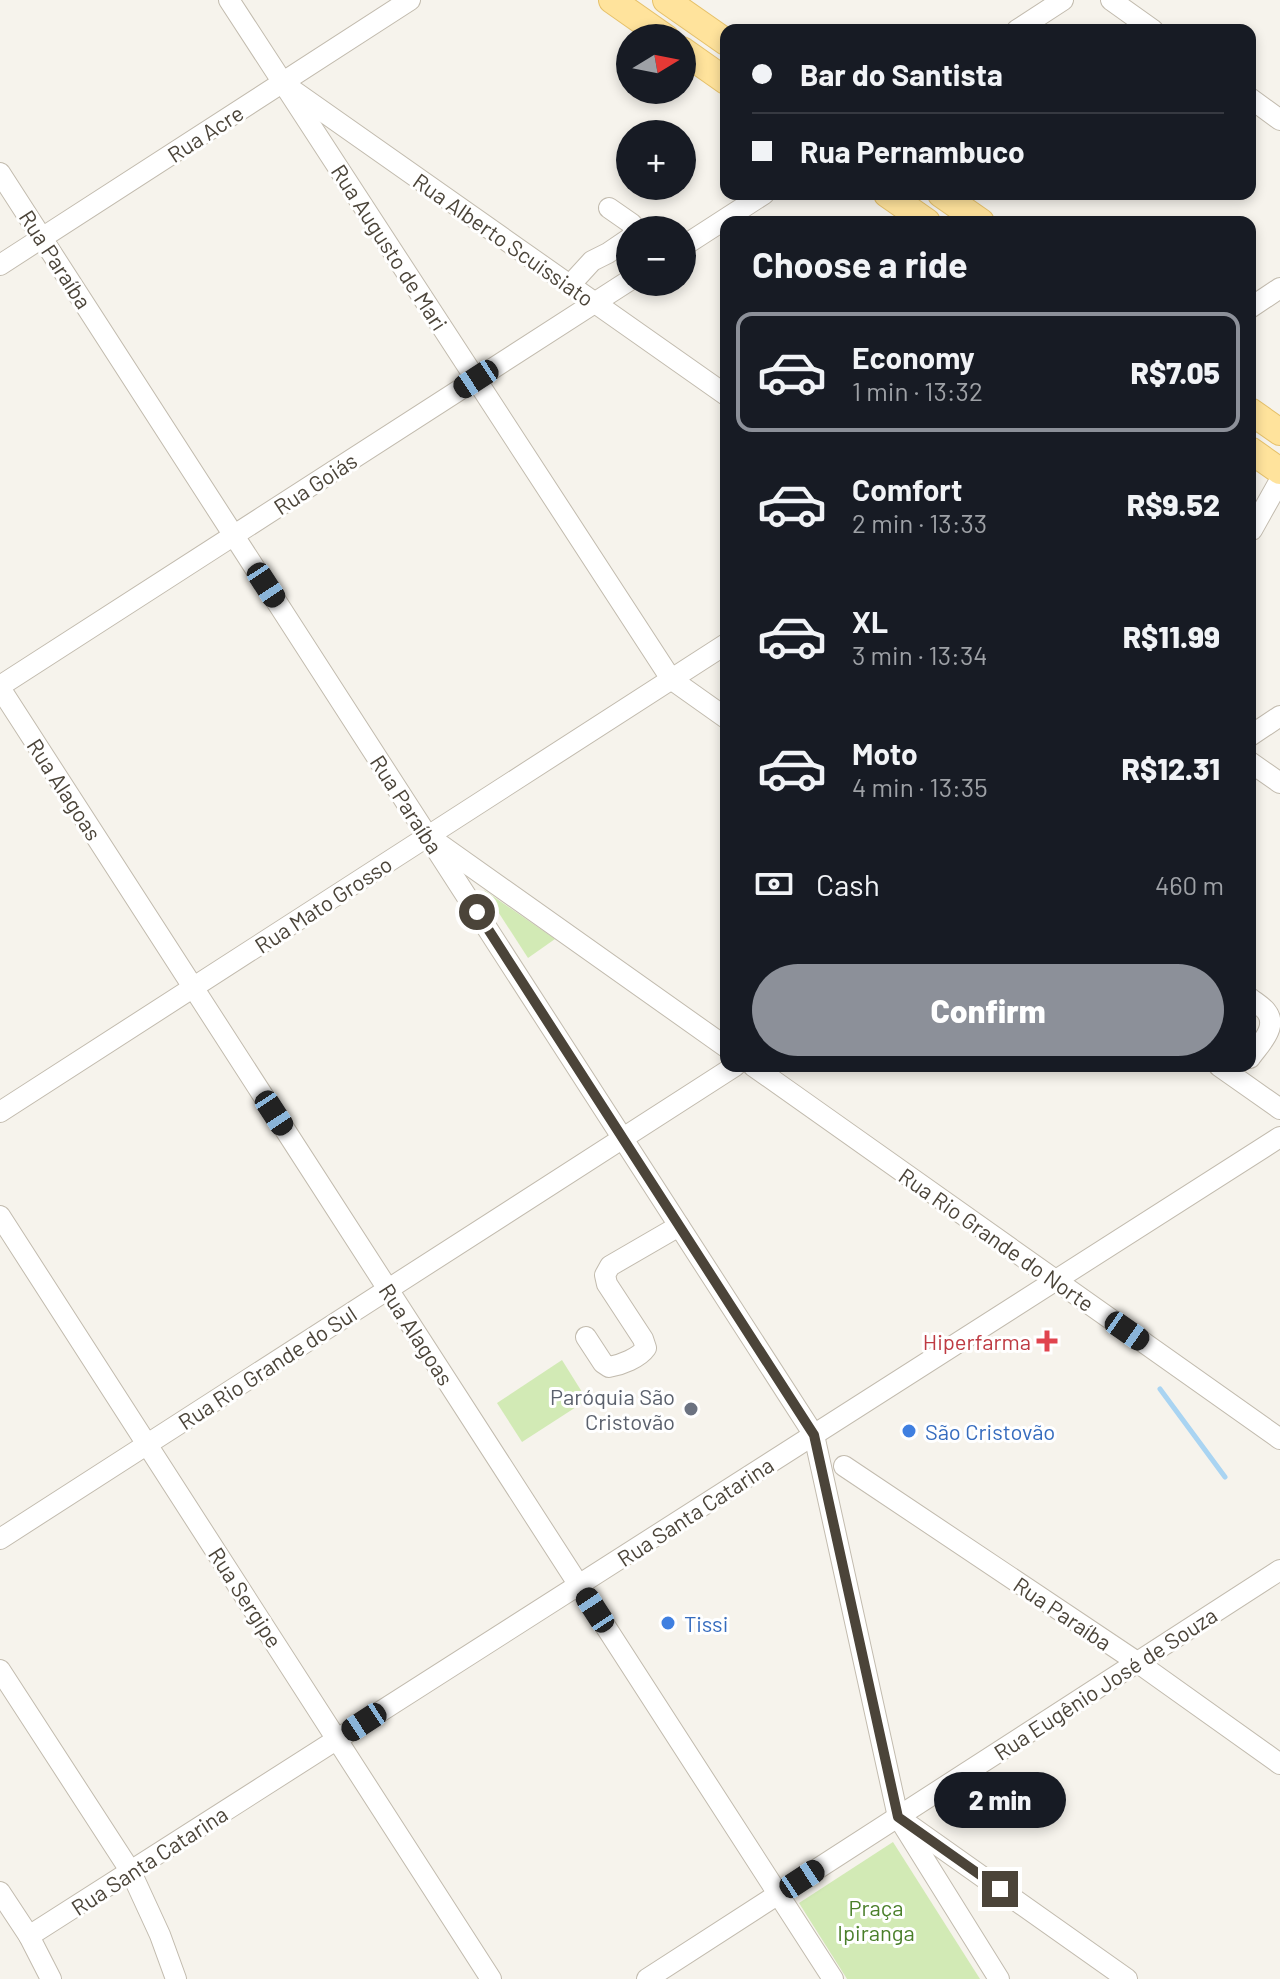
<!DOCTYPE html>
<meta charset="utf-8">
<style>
:root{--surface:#171b24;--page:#20242c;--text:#f1f3f6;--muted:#9ea1a6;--line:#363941;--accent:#8c9099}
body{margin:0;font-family:Barlow,sans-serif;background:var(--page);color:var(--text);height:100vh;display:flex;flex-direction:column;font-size:30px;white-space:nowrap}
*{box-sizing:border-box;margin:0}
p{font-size:26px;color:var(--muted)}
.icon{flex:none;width:44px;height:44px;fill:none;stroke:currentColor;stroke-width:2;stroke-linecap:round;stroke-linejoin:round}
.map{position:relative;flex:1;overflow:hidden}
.drawer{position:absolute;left:720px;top:216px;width:536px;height:856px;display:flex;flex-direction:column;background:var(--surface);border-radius:16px;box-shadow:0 4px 12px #0003}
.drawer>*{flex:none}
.banner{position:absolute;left:720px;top:24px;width:536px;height:176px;border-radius:16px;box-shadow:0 4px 12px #0003;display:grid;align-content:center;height:176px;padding:0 32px;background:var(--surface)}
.needle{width:52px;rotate:80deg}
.tools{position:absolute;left:616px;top:24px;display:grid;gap:16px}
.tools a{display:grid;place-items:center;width:80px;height:80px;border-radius:50%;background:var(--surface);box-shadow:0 4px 12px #0003;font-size:40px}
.end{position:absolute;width:36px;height:36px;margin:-18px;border:10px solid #4b4439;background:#fff;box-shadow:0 0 0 4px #fff}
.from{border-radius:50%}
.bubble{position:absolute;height:56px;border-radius:28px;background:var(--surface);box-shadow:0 4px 12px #0003;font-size:26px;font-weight:800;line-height:56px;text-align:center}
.car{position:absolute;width:24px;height:48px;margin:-24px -12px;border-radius:10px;box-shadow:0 0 6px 2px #0007;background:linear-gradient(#222 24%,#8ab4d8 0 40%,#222 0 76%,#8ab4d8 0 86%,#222 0)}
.banner b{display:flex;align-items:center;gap:28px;height:76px;font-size:30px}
.banner b+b{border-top:2px solid var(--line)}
.banner i{width:20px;height:20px;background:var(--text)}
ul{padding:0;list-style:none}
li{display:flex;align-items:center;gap:24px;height:120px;margin:0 16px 12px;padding:0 16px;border:4px solid transparent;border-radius:16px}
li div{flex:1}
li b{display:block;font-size:30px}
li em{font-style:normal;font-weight:800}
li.on{border-color:var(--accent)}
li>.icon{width:72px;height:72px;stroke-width:1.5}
h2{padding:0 32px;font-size:36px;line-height:96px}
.pay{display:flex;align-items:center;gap:20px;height:88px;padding:0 32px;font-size:30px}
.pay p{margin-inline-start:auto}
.button{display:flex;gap:16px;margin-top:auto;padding:16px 32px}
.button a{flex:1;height:92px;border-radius:48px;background:var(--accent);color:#fff;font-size:32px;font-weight:800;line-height:92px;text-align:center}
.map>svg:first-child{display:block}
.green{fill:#d2eab5}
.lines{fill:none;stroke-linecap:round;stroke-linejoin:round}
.stream{stroke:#a9d4f2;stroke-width:5}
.minor-casing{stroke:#c2bbae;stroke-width:22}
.major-casing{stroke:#e6c16a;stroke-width:28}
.minor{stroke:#fff;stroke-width:20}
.major{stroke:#ffe39c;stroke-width:26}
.route{stroke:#4b4439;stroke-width:10}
.health-dot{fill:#e0444e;stroke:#fff;stroke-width:3}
.worship-dot{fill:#6b7280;stroke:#fff;stroke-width:3}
.shop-dot{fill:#3f7fe0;stroke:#fff;stroke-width:3}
.labels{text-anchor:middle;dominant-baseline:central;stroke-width:6;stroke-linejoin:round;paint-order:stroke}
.street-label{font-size:22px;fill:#4b4439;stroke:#fff}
.health-label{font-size:22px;fill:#be3a42;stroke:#fff;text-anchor:end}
.worship-label{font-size:22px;fill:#5b616d;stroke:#fff;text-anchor:end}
.shop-label{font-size:22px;fill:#366cbe;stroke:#fff;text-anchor:start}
.park-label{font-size:22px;fill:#4a7f2a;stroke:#fff}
</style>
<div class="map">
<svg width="1280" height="1979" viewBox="0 0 1280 1979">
<rect width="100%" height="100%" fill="#f6f3ec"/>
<!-- green -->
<g class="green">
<path d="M484 890 555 939 528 958Z"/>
<path d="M562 1360 587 1400 522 1442 497 1403Z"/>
<path d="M893 1842 980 1979H847L799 1903Z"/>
</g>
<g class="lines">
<!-- stream -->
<path class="stream" d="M1160 1389 1225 1477"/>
<!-- minor casing -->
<g class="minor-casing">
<g id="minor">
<path d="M229 0 671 679 726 718"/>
<path d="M1111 0 1153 30"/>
<path d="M1017 30 1063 0"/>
<path d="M291 89 726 395"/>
<path d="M1250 98 1280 120"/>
<path d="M0 173 814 1435 898 1817 999 1979"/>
<path d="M609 208 632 224 633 230"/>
<path d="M682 247 764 194"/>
<path d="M0 265 410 0"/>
<path d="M570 285 592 261 608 253 630 238"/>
<path d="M1250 308 1280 288"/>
<path d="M1252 530 1280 480"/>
<path d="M0 686 630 280"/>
<path d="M0 688 833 1979"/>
<path d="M1250 736 1280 716"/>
<path d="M1250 762 1280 783"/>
<path d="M438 843 726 1047"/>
<path d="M1250 998C1255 1002 1262 1006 1266 1011 1279 1027 1259 1045 1250 1058"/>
<path d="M753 1066 1280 1439"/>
<path d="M1219 1066 1280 1109"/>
<path d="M0 1112 726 644"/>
<path d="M0 1216 491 1979"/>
<path d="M586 1337 603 1363 609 1367C621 1365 639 1358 646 1348L643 1339 607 1284 605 1275 610 1266 679 1226"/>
<path d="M844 1466 1137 1662 1280 1764"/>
<path d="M0 1539 735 1066"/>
<path d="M0 1670 131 1872 160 1935 176 1979"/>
<path d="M905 1822 1127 1979"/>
<path d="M0 1892 29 1936 51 1979"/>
<path d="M29 1936 1280 1137"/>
<path d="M647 1979 1280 1570"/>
</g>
</g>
<!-- major casing -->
<g class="major-casing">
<g id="major">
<path d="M612 0 666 38"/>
<path d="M666 0 726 42"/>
<path d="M682 50 726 81"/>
<path d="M887 194 927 222"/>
<path d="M941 194 981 222"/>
<path d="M1250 411 1280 432"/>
<path d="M1250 450 1280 471"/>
</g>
</g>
<!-- minor -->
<use href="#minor" class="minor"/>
<!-- major -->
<use href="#major" class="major"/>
</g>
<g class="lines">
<!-- route -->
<path class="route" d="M477 912 814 1435 898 1817 1000 1889"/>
</g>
<!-- markers -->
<path class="health-dot" d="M1043 1329h8v8h8v8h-8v8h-8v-8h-8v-8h8z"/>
<circle class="worship-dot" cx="691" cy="1409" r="8"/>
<g class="shop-dot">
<circle cx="909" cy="1431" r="8"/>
<circle cx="668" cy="1623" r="8"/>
</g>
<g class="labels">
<!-- street labels -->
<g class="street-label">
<text transform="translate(205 133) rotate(-33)">Rua Acre</text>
<text transform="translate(504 239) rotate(35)">Rua Alberto Scuissiato</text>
<text transform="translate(390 247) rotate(57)">Rua Augusto de Mari</text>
<text transform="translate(56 259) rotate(57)">Rua Paraíba</text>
<text transform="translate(315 483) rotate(-33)">Rua Goiás</text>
<text transform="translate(65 789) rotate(57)">Rua Alagoas</text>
<text transform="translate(407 804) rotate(57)">Rua Paraíba</text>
<text transform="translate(323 904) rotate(-33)">Rua Mato Grosso</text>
<text transform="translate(997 1239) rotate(35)">Rua Rio Grande do Norte</text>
<text transform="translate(417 1334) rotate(57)">Rua Alagoas</text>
<text transform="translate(267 1367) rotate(-33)">Rua Rio Grande do Sul</text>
<text transform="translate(695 1511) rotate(-33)">Rua Santa Catarina</text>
<text transform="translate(246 1597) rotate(57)">Rua Sergipe</text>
<text transform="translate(1063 1613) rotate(34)">Rua Paraíba</text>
<text transform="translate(1105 1683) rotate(-33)">Rua Eugênio José de Souza</text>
<text transform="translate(149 1860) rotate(-33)">Rua Santa Catarina</text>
</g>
<!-- health labels -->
<g class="health-label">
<text x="1031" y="1341">Hiperfarma</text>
</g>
<!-- worship labels -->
<g class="worship-label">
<text x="675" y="1396">Paróquia São<tspan x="675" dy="25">Cristovão</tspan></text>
</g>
<!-- shop labels -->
<g class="shop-label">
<text x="925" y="1431">São Cristovão</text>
<text x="684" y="1623">Tissi</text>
</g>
<!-- park labels -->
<g class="park-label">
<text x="876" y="1907">Praça<tspan x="876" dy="25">Ipiranga</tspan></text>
</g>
</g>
</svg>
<div class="tools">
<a><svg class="needle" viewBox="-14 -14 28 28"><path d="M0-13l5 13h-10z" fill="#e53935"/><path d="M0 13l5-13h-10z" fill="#9ea1a6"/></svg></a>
<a>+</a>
<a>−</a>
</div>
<i class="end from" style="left:477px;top:912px"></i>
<i class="end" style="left:1000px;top:1889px"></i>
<div class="bubble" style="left:934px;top:1772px;width:132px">2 min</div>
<i class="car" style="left:476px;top:379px;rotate:237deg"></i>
<i class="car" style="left:266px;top:585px;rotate:147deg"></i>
<i class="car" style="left:274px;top:1113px;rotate:147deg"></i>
<i class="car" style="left:1127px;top:1331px;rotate:125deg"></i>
<i class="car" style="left:595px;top:1610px;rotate:327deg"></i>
<i class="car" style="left:364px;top:1722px;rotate:237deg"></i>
<i class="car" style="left:802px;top:1879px;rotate:57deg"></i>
<div class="banner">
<b><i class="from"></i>Bar do Santista</b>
<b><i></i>Rua Pernambuco</b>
</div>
<section class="drawer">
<h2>Choose a ride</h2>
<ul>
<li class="on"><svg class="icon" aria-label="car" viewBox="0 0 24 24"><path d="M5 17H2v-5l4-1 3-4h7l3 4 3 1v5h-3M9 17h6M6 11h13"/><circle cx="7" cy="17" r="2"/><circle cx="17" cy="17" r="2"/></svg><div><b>Economy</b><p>1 min · 13:32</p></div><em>R$7.05</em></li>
<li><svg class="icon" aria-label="car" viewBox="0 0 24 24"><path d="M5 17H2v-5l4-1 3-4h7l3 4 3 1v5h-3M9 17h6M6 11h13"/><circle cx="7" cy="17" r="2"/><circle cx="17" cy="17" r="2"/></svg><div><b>Comfort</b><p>2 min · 13:33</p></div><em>R$9.52</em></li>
<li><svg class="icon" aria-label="car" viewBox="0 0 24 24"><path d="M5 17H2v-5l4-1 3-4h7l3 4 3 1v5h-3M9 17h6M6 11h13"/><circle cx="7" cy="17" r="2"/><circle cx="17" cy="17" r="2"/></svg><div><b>XL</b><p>3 min · 13:34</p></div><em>R$11.99</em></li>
<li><svg class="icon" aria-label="car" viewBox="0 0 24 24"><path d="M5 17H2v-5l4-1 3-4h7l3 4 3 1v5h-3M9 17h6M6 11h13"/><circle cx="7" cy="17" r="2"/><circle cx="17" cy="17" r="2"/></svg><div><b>Moto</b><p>4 min · 13:35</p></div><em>R$12.31</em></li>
</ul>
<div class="pay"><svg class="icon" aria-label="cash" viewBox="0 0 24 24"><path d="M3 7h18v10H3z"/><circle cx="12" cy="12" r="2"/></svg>Cash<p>460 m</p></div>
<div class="button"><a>Confirm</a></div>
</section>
</div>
